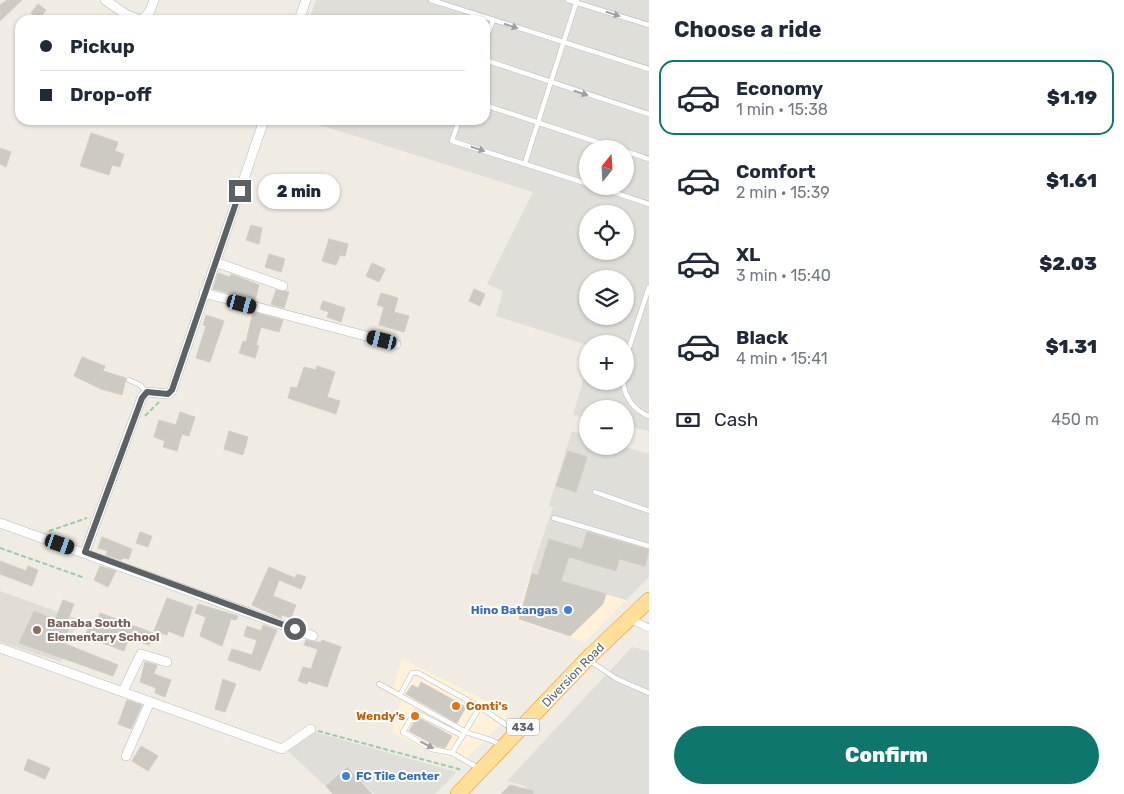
<!DOCTYPE html>
<meta charset="utf-8">
<style>
:root{--surface:#fff;--page:#f2f2f3;--text:#1f2937;--muted:#747a83;--line:#e0e1e3;--accent:#0f766e}
body{margin:0;font-family:Rubik,sans-serif;background:var(--page);color:var(--text);height:100vh;display:flex;flex-direction:column;font-size:19px;white-space:nowrap}
*{box-sizing:border-box;margin:0}
p{font-size:16px;color:var(--muted)}
.icon{flex:none;width:28px;height:28px;fill:none;stroke:currentColor;stroke-width:2;stroke-linecap:round;stroke-linejoin:round}
.map{position:relative;flex:1;overflow:hidden}
.sheet{display:flex;flex-direction:column;background:var(--surface);width:475px}
.sheet>*{flex:none}
.guide{position:absolute;left:15px;top:15px;width:475px;height:110px;border-radius:15px;box-shadow:0 1px 4px #0004;display:grid;align-content:center;height:110px;padding:0 25px;background:var(--surface)}
.needle{width:32px;rotate:18deg}
.fabs{position:absolute;left:579px;top:140px;display:grid;gap:10px}
.fabs a{display:grid;place-items:center;width:55px;height:55px;border-radius:50%;background:var(--surface);box-shadow:0 1px 4px #0004;font-size:25px}
.end{position:absolute;width:22px;height:22px;margin:-11px;border:6px solid #5c6166;background:#fff;box-shadow:0 0 0 2px #fff}
.from{border-radius:50%}
.bubble{position:absolute;height:35px;border-radius:18px;background:var(--surface);box-shadow:0 1px 4px #0004;font-size:16px;font-weight:800;line-height:35px;text-align:center}
.car{position:absolute;width:15px;height:30px;margin:-15px -8px;border-radius:6px;box-shadow:0 0 4px 1px #0007;background:linear-gradient(#222 24%,#8ab4d8 0 40%,#222 0 76%,#8ab4d8 0 86%,#222 0)}
.guide b{display:flex;align-items:center;gap:18px;height:48px;font-size:19px}
.guide b+b{border-top:1px solid var(--line)}
.guide i{width:12px;height:12px;background:var(--text)}
ul{padding:0;list-style:none}
li{display:flex;align-items:center;gap:15px;height:75px;margin:0 10px 8px;padding:0 15px;border:2px solid transparent;border-radius:15px}
li div{flex:1}
li b{display:block;font-size:19px}
li em{font-style:normal;font-weight:800}
li.selected{border-color:var(--accent)}
li>.icon{width:45px;height:45px;stroke-width:1.5}
h2{padding:0 25px;font-size:22px;line-height:60px}
.pay{display:flex;align-items:center;gap:12px;height:55px;padding:0 25px;font-size:19px}
.pay p{margin-inline-start:auto}
.cta{display:flex;gap:10px;margin-top:auto;padding:10px 25px}
.cta a{flex:1;height:58px;border-radius:30px;background:var(--accent);color:#fff;font-size:20px;font-weight:800;line-height:58px;text-align:center}
main{display:flex;flex:1;min-height:0}
.map>svg:first-child{display:block}
.commercial{fill:#fff2d9}
.industrial{fill:#e0ded8;fill-rule:evenodd}
.education{fill:#e2ddd4}
.building{fill:#cdc9c3;stroke:#d5cdc1}
.lines{fill:none;stroke-linecap:round;stroke-linejoin:round}
.service-casing{stroke:#b6bbbf;stroke-width:5.5}
.pedestrian-casing{stroke:#b6bbbf;stroke-width:8}
.minor-casing{stroke:#b6bbbf;stroke-width:10}
.trunk-casing{stroke:#f38e00;stroke-width:16}
.path{stroke:#98cda2;stroke-width:2;stroke-dasharray:5 2.5;stroke-linecap:butt}
.service{stroke:#fff;stroke-width:4.5}
.pedestrian{stroke:#fff;stroke-width:7}
.minor{stroke:#fff;stroke-width:9}
.trunk{stroke:#ffdf9a;stroke-width:15}
.oneway{fill:#9da0a3}
.route{stroke:#5c6166;stroke-width:6}
.shop-dot{fill:#3f7fe0;stroke:#fff;stroke-width:2}
.education-dot{fill:#8d6e63;stroke:#fff;stroke-width:2}
.food-dot{fill:#e8710a;stroke:#fff;stroke-width:2}
.labels{text-anchor:middle;dominant-baseline:central;stroke-width:4;stroke-linejoin:round;paint-order:stroke}
.shield{fill:#fff;stroke:#8d9094;stroke-width:1}
.shield-label{font-size:11px;font-weight:bold;fill:#5c6166}
.shop-label{font-size:12px;font-weight:bold;fill:#366cbe;stroke:#fff;text-anchor:end}
.education-label{font-size:12px;font-weight:bold;fill:#785e54;stroke:#fff;text-anchor:start}
.street-label{font-size:12px;fill:#5c6166;stroke:#fff}
.food-label{font-size:12px;font-weight:bold;fill:#c56008;stroke:#fff;text-anchor:start}
</style>
<main>
<div class="map">
<svg width="649" height="794" viewBox="0 0 649 794">
<rect width="100%" height="100%" fill="#f0ece4"/>
<!-- commercial -->
<g class="commercial">
<path d="M531 572 626 600 585 642 516 620Z"/>
<path d="M402 659 511 713 464 761 429 752 392 732 401 700 391 694Z"/>
</g>
<!-- industrial -->
<g class="industrial">
<path d="M316 0H649V431L625 426V409H588L587 418 573 415 587 367 588 381H625V344L587 345 496 316 503 291 487 284 533 192 304 120H485V20H309ZM588 149H625V186H588ZM588 214H625V251H588ZM588 279H625V316H588Z"/>
<path d="M572 431 587 436 588 446H622L649 454V577L626 600 531 572 553 507 549 505Z"/>
<path d="M632 647 649 651V794H522L525 786 507 781Z"/>
<path d="M311 731 457 772 435 794H374L346 766 325 786 286 749Z"/>
</g>
<!-- education -->
<path class="education" d="M0 591 78 619 61 662 0 642Z"/>
<!-- building -->
<g class="building">
<path d="M7 0H22L0 21V5Z"/>
<path d="M38 4 46 10 39 19 31 13Z"/>
<path d="M91 133 118 142 115 151 124 154 120 167 112 165 109 175 80 166Z"/>
<path d="M0 148 11 152 6 167 0 164Z"/>
<path d="M251 225 262 228 259 244 246 240Z"/>
<path d="M329 239 348 244 345 256 340 255 336 265 322 261Z"/>
<path d="M269 254 285 259 281 272 265 267Z"/>
<path d="M372 263 385 269 379 282 366 276Z"/>
<path d="M218 273 230 277 231 274 259 285 255 300 213 289Z"/>
<path d="M474 289 485 294 480 306 469 301Z"/>
<path d="M276 290 289 292 284 308 271 304Z"/>
<path d="M381 293 398 298 394 312 409 316 404 332 379 325 384 307 377 305Z"/>
<path d="M323 301 345 308 341 322 327 317 329 312 320 309Z"/>
<path d="M253 312 283 320 279 332 261 327 256 345 259 346 255 358 239 353 243 341 246 342Z"/>
<path d="M206 315 224 321 210 362 196 358 206 326 203 325Z"/>
<path d="M82 357 105 366 103 371 126 378 122 395 101 389 74 376Z"/>
<path d="M317 366 335 372 327 397 340 401 336 414 288 398 291 387 297 388 304 367 316 370Z"/>
<path d="M180 412 195 417 189 436 182 434 177 451 163 447 165 441 154 437 159 420 176 425Z"/>
<path d="M229 431 248 437 243 455 224 449Z"/>
<path d="M568 451 587 457 576 492 556 486Z"/>
<path d="M140 532 152 536 148 547 136 543Z"/>
<path d="M587 532 649 550 645 566 619 559 616 571 569 557 561 581 606 594 603 604 570 636 519 619 532 573 538 575 549 539 582 549Z"/>
<path d="M102 537 132 549 129 559 123 558 121 560 106 555 108 551 98 548Z"/>
<path d="M0 561 26 571 28 566 38 570 32 586 0 574Z"/>
<path d="M100 566 116 571 108 587 94 580Z"/>
<path d="M269 567 295 578 297 574 306 577 301 589 279 580 273 596 296 605 291 618 282 615 281 618 252 605Z"/>
<path d="M167 598 193 607 183 637 168 631 167 635 154 631Z"/>
<path d="M63 600 74 604 66 625 70 626 63 643 118 665 113 676 19 643 34 611 55 620Z"/>
<path d="M198 604 238 616 236 620 231 619 222 646 200 636 206 617 195 613Z"/>
<path d="M100 613 153 633 149 645 129 637 124 651 85 636 90 624 96 627Z"/>
<path d="M263 625 277 630 260 671 228 660 232 649 252 655 257 640 244 636 247 626 261 631Z"/>
<path d="M306 640 314 642H321L322 640 341 647 327 687 308 681 307 684 298 681 303 667 311 669 318 649 304 645Z"/>
<path d="M145 662 157 665 154 674 171 680 165 697 155 693 156 688 140 682Z"/>
<path d="M223 679 236 684 225 712 215 709Z"/>
<path d="M421 682 466 707 457 723 406 694 412 685 418 688Z"/>
<path d="M127 700 142 705 131 729 118 724Z"/>
<path d="M417 717 452 736 445 748 436 746 409 731Z"/>
<path d="M141 746 158 756 148 771 132 761Z"/>
<path d="M28 759 50 768 45 779 24 770Z"/>
<path d="M347 767 372 794H333L326 786Z"/>
<path d="M510 785 533 791V794H501Z"/>
</g>
<g class="lines">
<!-- service casing -->
<g class="service-casing">
<g id="service">
<path d="M431 0 649 69"/>
<path d="M568 0 649 25"/>
<path d="M485 42 493 20"/>
<path d="M485 60 649 114"/>
<path d="M485 105 618 149"/>
<path d="M459 120 452 141 588 184"/>
<path d="M625 151 649 159"/>
<path d="M525 163 577 0"/>
<path d="M595 186 649 204"/>
<path d="M625 360 649 287"/>
<path d="M129 380 140 385 147 392"/>
<path d="M623 381C624 396 634 411 649 416"/>
<path d="M595 492 649 511"/>
<path d="M554 518 649 546"/>
<path d="M590 661 617 679 649 693"/>
<path d="M379 684 466 732C478 737 491 738 502 746"/>
<path d="M400 695 412 673H418L480 707 515 731"/>
<path d="M463 736 415 712 403 732 431 749 452 753 480 769"/>
<path d="M452 753 480 707"/>
</g>
</g>
<!-- pedestrian casing -->
<g class="pedestrian-casing">
<path id="pedestrian" d="M630 619 649 628"/>
</g>
<!-- minor casing -->
<g class="minor-casing">
<g id="minor">
<path d="M105 0 127 15 141 20"/>
<path d="M142 20 150 11 154 0"/>
<path d="M299 20 306 0"/>
<path d="M215 262 283 286"/>
<path d="M204 293 396 344"/>
<path d="M0 523 313 636"/>
<path d="M85 552 142 397 147 392 168 394 172 390 264 120"/>
<path d="M0 648 282 749 311 729"/>
<path d="M123 691 141 654 167 662"/>
<path d="M126 756 150 702"/>
</g>
</g>
<!-- trunk casing -->
<g class="trunk-casing">
<path id="trunk" d="M458 794 587 659 649 600"/>
</g>
<!-- path -->
<g class="path">
<path d="M145 416 159 402"/>
<path d="M49 531 87 518"/>
<path d="M0 548 85 578"/>
<path d="M318 731 462 770"/>
</g>
<!-- service -->
<use href="#service" class="service"/>
<!-- pedestrian -->
<use href="#pedestrian" class="pedestrian"/>
<!-- minor -->
<use href="#minor" class="minor"/>
<!-- trunk -->
<use href="#trunk" class="trunk"/>
</g>
<!-- one-way arrows -->
<defs><path id="oneway-solid" d="M-6-.8H1V-3.2L6.5 0L1 3.2V.8H-6Z" transform="scale(1.25)"/></defs>
<g class="oneway">
<use href="#oneway-solid" transform="translate(613 14) rotate(17)"/>
<use href="#oneway-solid" transform="translate(511 26) rotate(18)"/>
<use href="#oneway-solid" transform="translate(581 93) rotate(17)"/>
<use href="#oneway-solid" transform="translate(478 149) rotate(17)"/>
<use href="#oneway-solid" transform="translate(427 745) rotate(27)"/>
</g>
<g class="lines">
<!-- route -->
<path class="route" d="M240 191 172 390 168 394 147 392 142 398 85 552 295 629"/>
</g>
<!-- markers -->
<g class="shop-dot">
<circle cx="568" cy="610" r="5"/>
<circle cx="346" cy="776" r="5"/>
</g>
<circle class="education-dot" cx="37" cy="630" r="5"/>
<g class="food-dot">
<circle cx="456" cy="706" r="5"/>
<circle cx="415" cy="716" r="5"/>
</g>
<g class="labels">
<!-- shield labels -->
<rect class="shield" x="507" y="718.5" width="32" height="17" rx="4"/>
<g class="shield-label">
<text x="523" y="727">434</text>
</g>
<!-- shop labels -->
<g class="shop-label">
<text x="558" y="610">Hino Batangas</text>
<text x="356" y="776" text-anchor="start">FC Tile Center</text>
</g>
<!-- education labels -->
<g class="education-label">
<text x="47" y="623">Banaba South<tspan x="47" dy="14">Elementary School</tspan></text>
</g>
<!-- street labels -->
<g class="street-label">
<text transform="translate(573 675) rotate(-46)">Diversion Road</text>
</g>
<!-- food labels -->
<g class="food-label">
<text x="466" y="706">Conti's</text>
<text x="405" y="716" text-anchor="end">Wendy's</text>
</g>
</g>
</svg>
<div class="fabs">
<a><svg class="needle" viewBox="-14 -14 28 28"><path d="M0-13l5 13h-10z" fill="#e53935"/><path d="M0 13l5-13h-10z" fill="#747a83"/></svg></a>
<a><svg class="icon" aria-label="locate" viewBox="0 0 24 24"><circle cx="12" cy="12" r="6"/><path d="M12 2v4M12 18v4M2 12h4M18 12h4"/></svg></a>
<a><svg class="icon" aria-label="layers" viewBox="0 0 24 24"><path d="M12 4l9 5-9 5-9-5zM3 14l9 5 9-5"/></svg></a>
<a>+</a>
<a>−</a>
</div>
<i class="end from" style="left:295px;top:629px"></i>
<i class="end" style="left:240px;top:191px"></i>
<div class="bubble" style="left:258px;top:174px;width:82px">2 min</div>
<i class="car" style="left:242px;top:304px;rotate:105deg"></i>
<i class="car" style="left:382px;top:340px;rotate:284deg"></i>
<i class="car" style="left:60px;top:544px;rotate:109deg"></i>
<div class="guide">
<b><i class="from"></i>Pickup</b>
<b><i></i>Drop-off</b>
</div>
</div>
<section class="sheet">
<h2>Choose a ride</h2>
<ul>
<li class="selected"><svg class="icon" aria-label="car" viewBox="0 0 24 24"><path d="M5 17H2v-5l4-1 3-4h7l3 4 3 1v5h-3M9 17h6M6 11h13"/><circle cx="7" cy="17" r="2"/><circle cx="17" cy="17" r="2"/></svg><div><b>Economy</b><p>1 min · 15:38</p></div><em>$1.19</em></li>
<li><svg class="icon" aria-label="car" viewBox="0 0 24 24"><path d="M5 17H2v-5l4-1 3-4h7l3 4 3 1v5h-3M9 17h6M6 11h13"/><circle cx="7" cy="17" r="2"/><circle cx="17" cy="17" r="2"/></svg><div><b>Comfort</b><p>2 min · 15:39</p></div><em>$1.61</em></li>
<li><svg class="icon" aria-label="car" viewBox="0 0 24 24"><path d="M5 17H2v-5l4-1 3-4h7l3 4 3 1v5h-3M9 17h6M6 11h13"/><circle cx="7" cy="17" r="2"/><circle cx="17" cy="17" r="2"/></svg><div><b>XL</b><p>3 min · 15:40</p></div><em>$2.03</em></li>
<li><svg class="icon" aria-label="car" viewBox="0 0 24 24"><path d="M5 17H2v-5l4-1 3-4h7l3 4 3 1v5h-3M9 17h6M6 11h13"/><circle cx="7" cy="17" r="2"/><circle cx="17" cy="17" r="2"/></svg><div><b>Black</b><p>4 min · 15:41</p></div><em>$1.31</em></li>
</ul>
<div class="pay"><svg class="icon" aria-label="cash" viewBox="0 0 24 24"><path d="M3 7h18v10H3z"/><circle cx="12" cy="12" r="2"/></svg>Cash<p>450 m</p></div>
<div class="cta"><a>Confirm</a></div>
</section>
</main>
